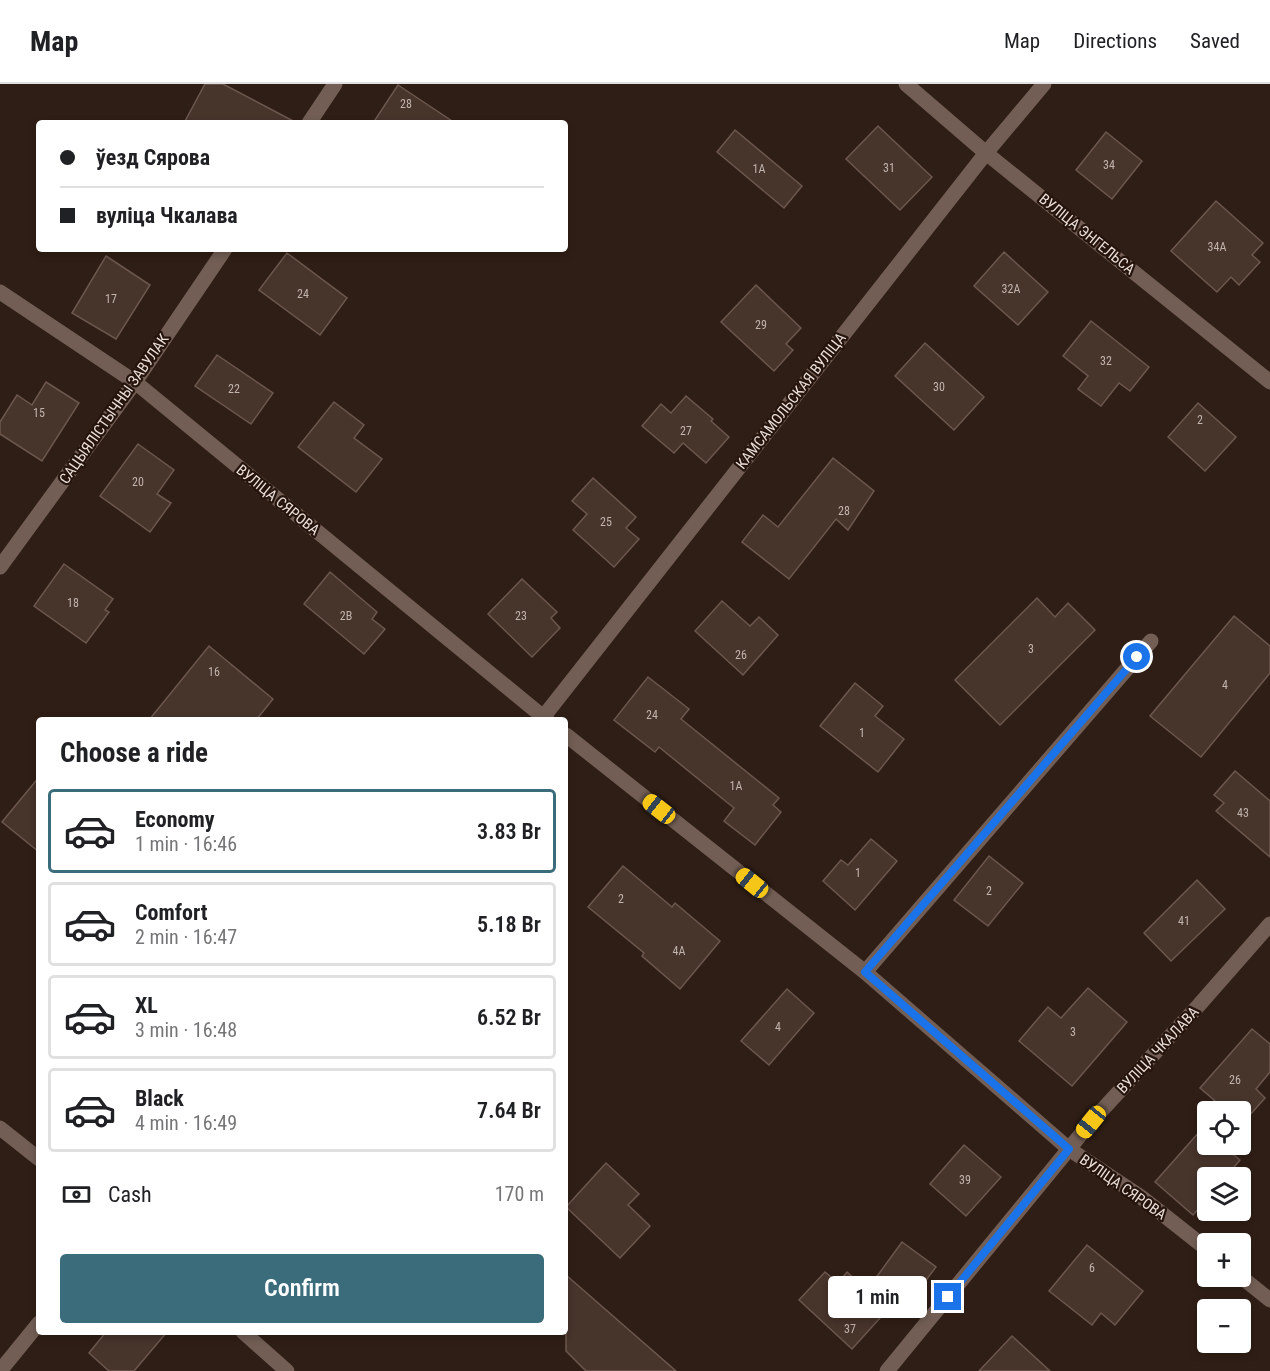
<!DOCTYPE html>
<meta charset="utf-8">
<style>
:root{--surface:#fff;--page:#f2f2f2;--text:#202124;--muted:#757577;--line:#e0e0e0;--accent:#3b6c7b}
body{margin:0;font-family:"Roboto Condensed",sans-serif;background:var(--page);color:var(--text);height:100vh;display:flex;flex-direction:column;font-size:22px;white-space:nowrap}
*{box-sizing:border-box;margin:0}
p{font-size:20px;color:var(--muted)}
.icon{flex:none;width:33px;height:33px;fill:none;stroke:currentColor;stroke-width:2;stroke-linecap:round;stroke-linejoin:round}
.map{position:relative;flex:1;overflow:hidden}
.drawer{position:absolute;left:36px;top:633px;width:532px;height:618px;display:flex;flex-direction:column;background:var(--surface);border-radius:6px;box-shadow:0 3px 9px #0003}
.drawer>*{flex:none}
.banner{position:absolute;left:36px;top:36px;width:532px;height:132px;border-radius:6px;box-shadow:0 3px 9px #0003;display:grid;align-content:center;height:132px;padding:0 24px;background:var(--surface)}
.tools{position:absolute;left:1197px;top:1017px;display:grid;gap:12px}
.tools a{display:grid;place-items:center;width:54px;height:54px;border-radius:6px;background:var(--surface);box-shadow:0 3px 9px #0003;font-size:30px}
.end{position:absolute;width:27px;height:27px;margin:-14px;border:8px solid #1a73e8;background:#fff;box-shadow:0 0 0 3px #fff}
.from{border-radius:50%}
.bubble{position:absolute;height:42px;border-radius:6px;background:var(--surface);box-shadow:0 3px 9px #0003;font-size:20px;font-weight:600;line-height:42px;text-align:center}
.car{position:absolute;width:18px;height:36px;margin:-18px -9px;border-radius:8px;box-shadow:0 0 4px 2px #0007;background:linear-gradient(#f5c518 24%,#345 0 40%,#f5c518 0 76%,#345 0 86%,#f5c518 0)}
.banner b{display:flex;align-items:center;gap:21px;height:57px;font-size:22px}
.banner b+b{border-top:2px solid var(--line)}
.banner i{width:15px;height:15px;background:var(--text)}
ul{padding:0;list-style:none}
li{display:flex;align-items:center;gap:18px;height:84px;margin:0 12px 9px;padding:0 12px;border:3px solid var(--line);border-radius:6px}
li div{flex:1}
li b{display:block;font-size:22px}
li em{font-style:normal;font-weight:600}
li.selected{border-color:var(--accent)}
li>.icon{width:54px;height:54px;stroke-width:1.5}
h2{padding:0 24px;font-size:27px;line-height:72px}
.pay{display:flex;align-items:center;gap:15px;height:66px;padding:0 24px;font-size:22px}
.pay p{margin-inline-start:auto}
.button{display:flex;gap:12px;margin-top:auto;padding:12px 24px}
.button a{flex:1;height:69px;border-radius:6px;background:var(--accent);color:#fff;font-size:24px;font-weight:600;line-height:69px;text-align:center}
header{display:flex;align-items:center;gap:36px;box-sizing:border-box;height:84px;padding:0 30px;background:var(--surface);border-bottom:2px solid var(--line)}
header strong{font-size:28px}
nav{display:flex;gap:33px;margin-inline-start:auto;font-size:21px}
.map>svg:first-child{display:block}
.building{fill:#47342b;stroke:#6c574e;stroke-width:1.5}
.lines{fill:none;stroke-linecap:round;stroke-linejoin:round}
.street{stroke:#725e54;stroke-width:15}
.route{stroke:#1a73e8;stroke-width:8}
.labels{text-anchor:middle;dominant-baseline:central;stroke-width:4.5;stroke-linejoin:round;paint-order:stroke}
.number-label{font-size:12px;fill:#c1b4ad}
.street-label{font-size:15px;fill:#eaded8;stroke:#25140c}
</style>
<header>
<strong>Map</strong>
<nav><a>Map</a><a>Directions</a><a>Saved</a></nav>
</header>
<div class="map">
<svg width="1270" height="1287" viewBox="0 0 1270 1287">
<rect width="100%" height="100%" fill="#2f1e15"/>
<!-- building -->
<g class="building">
<path d="M205 0H223L297 39H184Z"/>
<path d="M398 1 455 39H373Z"/>
<path d="M878 42 932 93 900 126 846 75Z"/>
<path d="M735 46 802 102 784 124 717 68Z"/>
<path d="M1106 48 1142 77 1112 115 1076 86Z"/>
<path d="M1216 117 1263 159 1252 171 1260 178 1239 201 1231 193 1217 208 1171 167Z"/>
<path d="M1004 168 1048 208 1018 241 974 202Z"/>
<path d="M287 169 347 214 320 251 259 206Z"/>
<path d="M106 172 150 201 116 255 72 229Z"/>
<path d="M756 201 801 244 786 260 793 266 774 287 721 238Z"/>
<path d="M1091 237 1149 283 1130 307 1119 299 1101 322 1078 305 1088 292 1063 272Z"/>
<path d="M925 259 984 313 954 346 895 292Z"/>
<path d="M217 271 273 309 251 340 195 302Z"/>
<path d="M46 298 79 319 42 377 0 350V338L17 311 32 321Z"/>
<path d="M686 312 713 335 711 337 729 353 706 379 683 359 674 369 642 342 661 320 671 329Z"/>
<path d="M334 318 364 341 354 354 382 375 356 408 298 363Z"/>
<path d="M1198 319 1236 353 1205 387 1168 353Z"/>
<path d="M138 360 174 386 157 410 171 419 150 448 100 412Z"/>
<path d="M833 374 874 407 848 446 836 435 789 495 742 458 763 431 778 443Z"/>
<path d="M593 394 636 433 626 444 639 455 614 483 573 446 587 430 572 417Z"/>
<path d="M64 480 113 515 105 526 109 528 86 559 34 522Z"/>
<path d="M330 488 377 528 372 535 385 545 364 570 304 520Z"/>
<path d="M522 495 557 528 551 534 560 544 532 573 488 530Z"/>
<path d="M1037 514 1055 533 1068 519 1095 546 1000 641 955 596Z"/>
<path d="M722 517 750 542 759 533 778 551 743 591 695 547Z"/>
<path d="M1234 532 1270 562V589L1201 673 1150 632Z"/>
<path d="M209 562 273 615 256 636H149Z"/>
<path d="M648 593 689 625 681 635 779 714 773 721 781 728 755 761 724 737 734 724 659 663 655 668 614 636Z"/>
<path d="M855 599 883 622 875 632 904 655 878 688 820 642Z"/>
<path d="M1235 687 1270 717V773L1216 727 1224 719 1214 711Z"/>
<path d="M39 693V768L2 738Z"/>
<path d="M871 755 897 777 855 826 823 797 841 776 848 781Z"/>
<path d="M989 772 1023 799 988 842 954 816Z"/>
<path d="M623 782 672 823 675 819 720 857 680 905 642 872 644 869 588 823Z"/>
<path d="M1197 796 1225 825 1171 877 1144 849Z"/>
<path d="M1088 904 1127 938 1072 1002 1019 957 1048 923 1061 934Z"/>
<path d="M787 905 814 929 769 981 741 957Z"/>
<path d="M1252 945 1270 960V988L1256 1005 1265 1014 1240 1042V1028H1217L1221 1022 1200 1004Z"/>
<path d="M1208 1038V1060H1225L1223 1062 1240 1076 1225 1094H1208V1114L1193 1131 1155 1098Z"/>
<path d="M964 1061 1001 1093 966 1132 930 1100Z"/>
<path d="M606 1079 639 1110 628 1121 650 1142 620 1174 566 1123Z"/>
<path d="M902 1158 936 1183 917 1208 909 1202 852 1265 799 1216 825 1188 838 1199 847 1188 867 1206Z"/>
<path d="M1087 1161 1143 1207 1115 1241 1101 1229 1092 1241 1049 1207Z"/>
<path d="M566 1191 676 1287H586L566 1267Z"/>
<path d="M106 1248H167L134 1287H109L89 1269Z"/>
<path d="M1012 1252 1050 1287H979Z"/>
</g>
<g class="lines">
<!-- street -->
<g class="street">
<path d="M906 0 986 69 1270 298"/>
<path d="M309 39 335 0"/>
<path d="M0 208 135 298 547 636"/>
<path d="M0 483 135 298 225 165"/>
<path d="M541 636 986 69 1044 0"/>
<path d="M566 651 865 888 1069 1065 1141 1113 1208 1166"/>
<path d="M865 888 1151 557"/>
<path d="M0 1044 39 1075"/>
<path d="M1240 1192 1270 1216"/>
<path d="M243 1248 287 1287"/>
<path d="M0 1287 39 1239"/>
<path d="M887 1287 1091 1038 1199 921 1270 840"/>
</g>
</g>
<g class="lines">
<!-- route -->
<path class="route" d="M948 1213 1069 1065 865 888 1137 573"/>
</g>
<g class="labels">
<!-- number labels -->
<g class="number-label">
<text x="406" y="20">28</text>
<text x="1109" y="81">34</text>
<text x="889" y="84">31</text>
<text x="759" y="85">1А</text>
<text x="1217" y="163">34А</text>
<text x="1011" y="205">32А</text>
<text x="303" y="210">24</text>
<text x="111" y="215">17</text>
<text x="761" y="241">29</text>
<text x="1106" y="277">32</text>
<text x="939" y="303">30</text>
<text x="234" y="305">22</text>
<text x="39" y="329">15</text>
<text x="1200" y="336">2</text>
<text x="686" y="347">27</text>
<text x="138" y="398">20</text>
<text x="844" y="427">28</text>
<text x="606" y="438">25</text>
<text x="73" y="519">18</text>
<text x="346" y="532">2В</text>
<text x="521" y="532">23</text>
<text x="1031" y="565">3</text>
<text x="741" y="571">26</text>
<text x="214" y="588">16</text>
<text x="1225" y="601">4</text>
<text x="652" y="631">24</text>
<text x="862" y="649">1</text>
<text x="736" y="702">1А</text>
<text x="1243" y="729">43</text>
<text x="858" y="789">1</text>
<text x="989" y="807">2</text>
<text x="621" y="815">2</text>
<text x="1184" y="837">41</text>
<text x="679" y="867">4А</text>
<text x="778" y="943">4</text>
<text x="1073" y="948">3</text>
<text x="1235" y="996">26</text>
<text x="965" y="1096">39</text>
<text x="1092" y="1184">6</text>
<text x="850" y="1245">37</text>
</g>
<!-- street labels -->
<g class="street-label">
<text transform="translate(1087 150) rotate(39)">ВУЛІЦА ЭНГЕЛЬСА</text>
<text transform="translate(791 317) rotate(-52)">КАМСАМОЛЬСКАЯ ВУЛІЦА</text>
<text transform="translate(114 325) rotate(-55)">САЦЫЯЛІСТЫЧНЫ ЗАВУЛАК</text>
<text transform="translate(278 416) rotate(39)">ВУЛІЦА СЯРОВА</text>
<text transform="translate(1158 966) rotate(-47)">ВУЛІЦА ЧКАЛАВА</text>
<text transform="translate(1123 1103) rotate(35)">ВУЛІЦА СЯРОВА</text>
</g>
</g>
</svg>
<div class="tools">
<a><svg class="icon" aria-label="locate" viewBox="0 0 24 24"><circle cx="12" cy="12" r="6"/><path d="M12 2v4M12 18v4M2 12h4M18 12h4"/></svg></a>
<a><svg class="icon" aria-label="layers" viewBox="0 0 24 24"><path d="M12 4l9 5-9 5-9-5zM3 14l9 5 9-5"/></svg></a>
<a>+</a>
<a>−</a>
</div>
<i class="end from" style="left:1137px;top:573px"></i>
<i class="end" style="left:948px;top:1213px"></i>
<div class="bubble" style="left:828px;top:1192px;width:99px">1 min</div>
<i class="car" style="left:659px;top:725px;rotate:308deg"></i>
<i class="car" style="left:752px;top:799px;rotate:309deg"></i>
<i class="car" style="left:1091px;top:1038px;rotate:219deg"></i>
<div class="banner">
<b><i class="from"></i>ўезд Сярова</b>
<b><i></i>вуліца Чкалава</b>
</div>
<section class="drawer">
<h2>Choose a ride</h2>
<ul>
<li class="selected"><svg class="icon" aria-label="car" viewBox="0 0 24 24"><path d="M5 17H2v-5l4-1 3-4h7l3 4 3 1v5h-3M9 17h6M6 11h13"/><circle cx="7" cy="17" r="2"/><circle cx="17" cy="17" r="2"/></svg><div><b>Economy</b><p>1 min · 16:46</p></div><em>3.83 Br</em></li>
<li><svg class="icon" aria-label="car" viewBox="0 0 24 24"><path d="M5 17H2v-5l4-1 3-4h7l3 4 3 1v5h-3M9 17h6M6 11h13"/><circle cx="7" cy="17" r="2"/><circle cx="17" cy="17" r="2"/></svg><div><b>Comfort</b><p>2 min · 16:47</p></div><em>5.18 Br</em></li>
<li><svg class="icon" aria-label="car" viewBox="0 0 24 24"><path d="M5 17H2v-5l4-1 3-4h7l3 4 3 1v5h-3M9 17h6M6 11h13"/><circle cx="7" cy="17" r="2"/><circle cx="17" cy="17" r="2"/></svg><div><b>XL</b><p>3 min · 16:48</p></div><em>6.52 Br</em></li>
<li><svg class="icon" aria-label="car" viewBox="0 0 24 24"><path d="M5 17H2v-5l4-1 3-4h7l3 4 3 1v5h-3M9 17h6M6 11h13"/><circle cx="7" cy="17" r="2"/><circle cx="17" cy="17" r="2"/></svg><div><b>Black</b><p>4 min · 16:49</p></div><em>7.64 Br</em></li>
</ul>
<div class="pay"><svg class="icon" aria-label="cash" viewBox="0 0 24 24"><path d="M3 7h18v10H3z"/><circle cx="12" cy="12" r="2"/></svg>Cash<p>170 m</p></div>
<div class="button"><a>Confirm</a></div>
</section>
</div>
